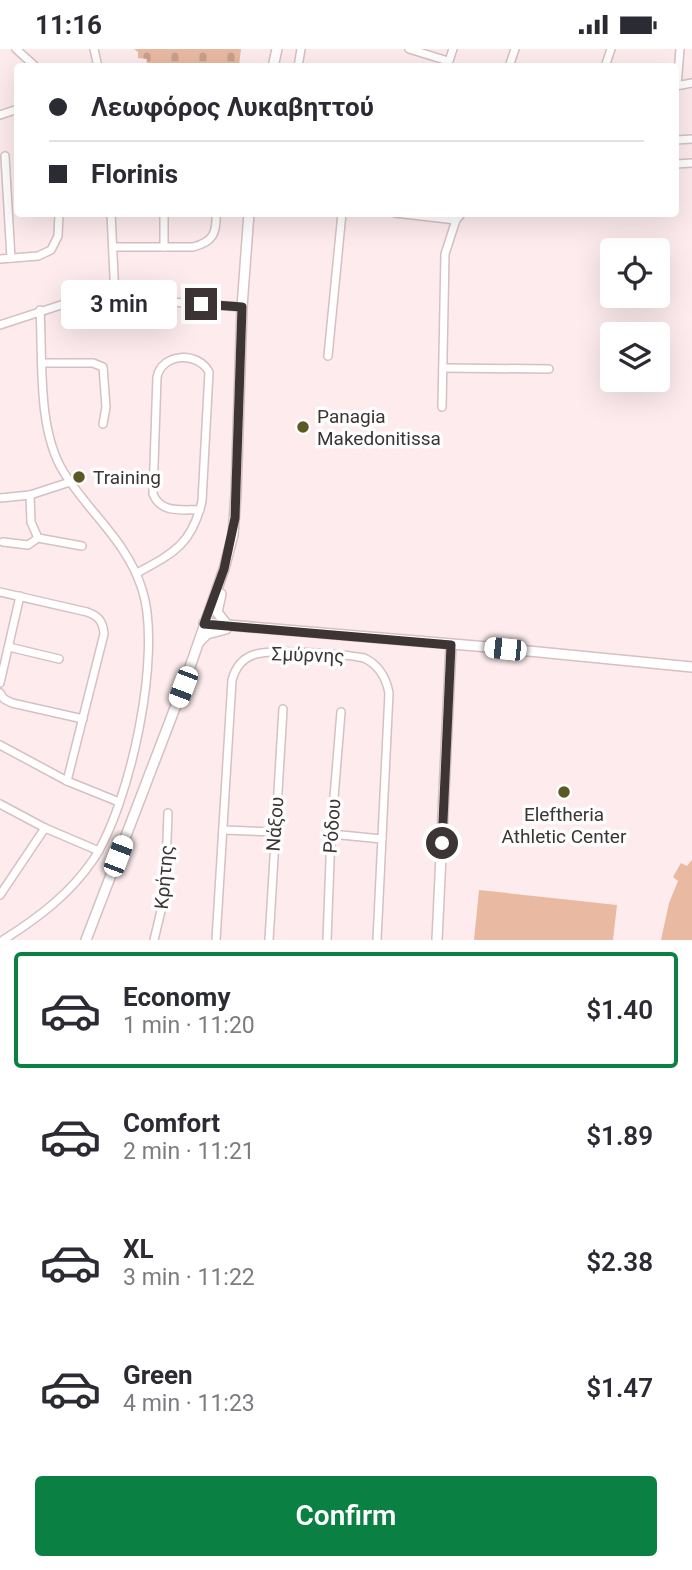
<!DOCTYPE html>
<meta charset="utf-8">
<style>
:root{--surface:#fff;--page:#f2f2f3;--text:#2b2b33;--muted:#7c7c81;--line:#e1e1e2;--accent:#0b8043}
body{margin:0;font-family:Roboto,sans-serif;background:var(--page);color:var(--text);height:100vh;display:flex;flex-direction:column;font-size:26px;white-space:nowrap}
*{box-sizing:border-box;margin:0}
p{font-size:23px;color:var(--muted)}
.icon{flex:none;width:38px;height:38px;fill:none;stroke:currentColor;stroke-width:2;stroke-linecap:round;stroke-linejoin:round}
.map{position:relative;height:891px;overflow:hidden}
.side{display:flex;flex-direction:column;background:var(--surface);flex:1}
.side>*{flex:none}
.guide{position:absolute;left:14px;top:14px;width:665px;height:154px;border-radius:7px;box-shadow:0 7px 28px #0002;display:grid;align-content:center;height:154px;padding:0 35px;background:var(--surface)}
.controls{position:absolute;left:600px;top:189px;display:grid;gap:14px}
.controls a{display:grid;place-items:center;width:70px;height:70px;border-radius:7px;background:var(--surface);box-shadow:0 7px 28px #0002;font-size:35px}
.end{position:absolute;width:32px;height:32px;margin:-16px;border:9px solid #3d3435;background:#fff;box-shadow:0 0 0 4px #fff}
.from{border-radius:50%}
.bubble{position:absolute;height:49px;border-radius:7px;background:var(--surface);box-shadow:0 7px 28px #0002;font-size:23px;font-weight:600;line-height:49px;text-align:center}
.car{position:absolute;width:21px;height:42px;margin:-21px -10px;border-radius:9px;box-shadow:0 0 5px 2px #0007;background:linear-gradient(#fff 24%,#345 0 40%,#fff 0 76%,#345 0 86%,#fff 0)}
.guide b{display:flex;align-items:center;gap:24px;height:66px;font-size:26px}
.guide b+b{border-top:2px solid var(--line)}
.guide i{width:18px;height:18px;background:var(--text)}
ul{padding:12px 0 0;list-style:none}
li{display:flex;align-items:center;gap:21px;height:116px;margin:0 14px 10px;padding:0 21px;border:4px solid transparent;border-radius:7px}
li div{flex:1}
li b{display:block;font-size:26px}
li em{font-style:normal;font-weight:600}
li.current{border-color:var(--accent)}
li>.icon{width:63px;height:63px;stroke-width:1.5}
.action{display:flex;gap:14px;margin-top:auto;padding:14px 35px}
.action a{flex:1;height:80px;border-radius:7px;background:var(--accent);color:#fff;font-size:28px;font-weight:600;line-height:80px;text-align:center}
.status{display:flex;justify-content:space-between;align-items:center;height:49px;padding:0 35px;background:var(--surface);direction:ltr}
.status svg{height:19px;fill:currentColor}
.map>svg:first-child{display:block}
.cemetery{fill:url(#cemetery-stones)}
.pitch{fill:#e9baa1}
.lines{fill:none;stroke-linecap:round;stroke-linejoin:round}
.minor-casing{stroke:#d6c0c2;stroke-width:10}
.major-casing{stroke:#d6c0c2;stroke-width:12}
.minor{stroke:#fff;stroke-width:7}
.major{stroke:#fff;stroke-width:9}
.route{stroke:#3d3435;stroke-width:9}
.poi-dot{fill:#5c5824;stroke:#fefefe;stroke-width:2.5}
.labels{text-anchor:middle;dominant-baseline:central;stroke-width:7;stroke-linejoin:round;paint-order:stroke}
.poi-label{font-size:19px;fill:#3d3435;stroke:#fefefe;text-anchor:start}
.street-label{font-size:19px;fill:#3d3435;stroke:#fefefe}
</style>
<div class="status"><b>11:16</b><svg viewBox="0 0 49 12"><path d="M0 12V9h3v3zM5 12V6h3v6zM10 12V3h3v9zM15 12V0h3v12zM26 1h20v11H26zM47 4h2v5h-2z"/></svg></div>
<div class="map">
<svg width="692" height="891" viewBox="0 0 692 891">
<defs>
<pattern id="cemetery-stones" width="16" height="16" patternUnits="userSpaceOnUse" patternTransform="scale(1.75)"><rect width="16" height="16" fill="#e9baa1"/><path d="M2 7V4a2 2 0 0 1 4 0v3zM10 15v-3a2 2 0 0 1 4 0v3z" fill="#c9a08b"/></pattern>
</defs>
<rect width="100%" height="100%" fill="#fdebed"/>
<!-- cemetery -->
<path class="cemetery" d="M134 0H241L239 17H146L147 10 138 9V3Z"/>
<!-- pitch -->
<g class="pitch">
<path d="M692 811V891H661L669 854 678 832 673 828 681 814 687 817Z"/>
<path d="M479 841 617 856 613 891H474Z"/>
</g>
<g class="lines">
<!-- minor casing -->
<g class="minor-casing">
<g id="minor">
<path d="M16 0 36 18"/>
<path d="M94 0 98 18"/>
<path d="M409 0 448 12"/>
<path d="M298 18 301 0"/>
<path d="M447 18 453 0"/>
<path d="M509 18 515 0"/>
<path d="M605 18 611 0"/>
<path d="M676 37 692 34"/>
<path d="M677 37 680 0"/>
<path d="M0 66 18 60"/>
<path d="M676 91 692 90"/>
<path d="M5 107 11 209"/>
<path d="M676 115 692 114"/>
<path d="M111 164 115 249"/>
<path d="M164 164V198"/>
<path d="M395 164 456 171"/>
<path d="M113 198H193C213 193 217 184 216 164"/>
<path d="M0 210 38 207 51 201 58 187 59 164"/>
<path d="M0 276 61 256 115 249 242 258"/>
<path d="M328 307 342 164"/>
<path d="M43 314H93L103 318 106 358 103 375"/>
<path d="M443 319 549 320"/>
<path d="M442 358 445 205 456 171 462 164"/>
<path d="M30 446 31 473 38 489 82 497"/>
<path d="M0 449 30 446 70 433"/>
<path d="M3 493 28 496 38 489"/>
<path d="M137 524C174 504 192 495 202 452L209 323C198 302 162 304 157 328L153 445C161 465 182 460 200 461"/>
<path d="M0 543 87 563C99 567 103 573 104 585L67 732"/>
<path d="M9 598 59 610"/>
<path d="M0 634 20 547"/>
<path d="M0 644 4 650 12 654 83 670"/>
<path d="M0 696 67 732 119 753"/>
<path d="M0 755 45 779 99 802"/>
<path d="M223 781 274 783"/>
<path d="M331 785 382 790"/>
<path d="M0 846 45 779"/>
<path d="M3 891C38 869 70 845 93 811 130 756 163 603 142 540 127 492 88 463 63 422 37 379 43 311 40 261"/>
<path d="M154 891 165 845 168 764"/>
<path d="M216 891 232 631C235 620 242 610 253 606 270 599 344 605 364 609 379 616 386 628 389 644L377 891"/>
<path d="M269 891 283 660"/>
<path d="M327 891 331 785 341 663"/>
</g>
</g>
<!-- major casing -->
<g class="major-casing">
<g id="major">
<path d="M273 18 277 0"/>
<path d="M221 545 217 563 227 576"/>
<path d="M204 574 488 598 692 618"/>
<path d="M199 593 207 585 226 580"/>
<path d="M86 891 183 638 224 520 233 486 236 445 242 258 249 164"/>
<path d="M437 891 451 596"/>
</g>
</g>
<!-- minor -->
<use href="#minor" class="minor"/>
<!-- major -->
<use href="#major" class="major"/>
</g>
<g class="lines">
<!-- route -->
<path class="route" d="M201 255 242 258 235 469 224 520 204 575 451 596 442 794"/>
</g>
<!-- markers -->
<g class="poi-dot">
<circle cx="303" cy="378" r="7"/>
<circle cx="79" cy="428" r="7"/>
<circle cx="564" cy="743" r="7"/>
</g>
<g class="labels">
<!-- poi labels -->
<g class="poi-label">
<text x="317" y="367">Panagia<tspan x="317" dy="22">Makedonitissa</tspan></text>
<text x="93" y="428">Training</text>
<text x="564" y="765" text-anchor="middle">Eleftheria<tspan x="564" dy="22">Athletic Center</tspan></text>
</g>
<!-- street labels -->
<g class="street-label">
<text transform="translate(308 606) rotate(2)">Σμύρνης</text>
<text transform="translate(275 775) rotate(-86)">Νάξου</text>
<text transform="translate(332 777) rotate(-86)">Ρόδου</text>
<text transform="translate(164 828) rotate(-85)">Κρήτης</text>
</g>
</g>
</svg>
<div class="controls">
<a><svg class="icon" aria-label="locate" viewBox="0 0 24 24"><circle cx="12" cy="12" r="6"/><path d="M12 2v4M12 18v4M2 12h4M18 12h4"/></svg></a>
<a><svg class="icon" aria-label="layers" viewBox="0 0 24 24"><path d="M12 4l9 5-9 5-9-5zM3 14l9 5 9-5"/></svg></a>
</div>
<i class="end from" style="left:442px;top:794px"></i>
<i class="end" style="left:201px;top:255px"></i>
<div class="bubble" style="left:61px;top:231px;width:116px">3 min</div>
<i class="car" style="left:505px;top:600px;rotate:276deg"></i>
<i class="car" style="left:183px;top:638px;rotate:201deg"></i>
<i class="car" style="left:118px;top:807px;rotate:21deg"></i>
<div class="guide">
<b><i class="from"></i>Λεωφόρος Λυκαβηττού</b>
<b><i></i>Florinis</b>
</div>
</div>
<section class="side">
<ul>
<li class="current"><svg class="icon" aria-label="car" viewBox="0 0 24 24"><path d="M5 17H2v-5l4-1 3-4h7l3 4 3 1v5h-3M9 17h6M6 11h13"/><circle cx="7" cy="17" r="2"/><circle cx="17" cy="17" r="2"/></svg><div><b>Economy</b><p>1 min · 11:20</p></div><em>$1.40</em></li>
<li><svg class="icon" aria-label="car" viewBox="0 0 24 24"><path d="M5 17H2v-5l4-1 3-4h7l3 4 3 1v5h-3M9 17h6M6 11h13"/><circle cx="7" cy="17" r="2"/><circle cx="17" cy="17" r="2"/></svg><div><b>Comfort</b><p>2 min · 11:21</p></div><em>$1.89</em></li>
<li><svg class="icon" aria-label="car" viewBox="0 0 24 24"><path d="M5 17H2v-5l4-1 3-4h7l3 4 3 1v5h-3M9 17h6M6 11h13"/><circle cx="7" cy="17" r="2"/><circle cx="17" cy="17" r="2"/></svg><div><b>XL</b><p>3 min · 11:22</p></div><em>$2.38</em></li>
<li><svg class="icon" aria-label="car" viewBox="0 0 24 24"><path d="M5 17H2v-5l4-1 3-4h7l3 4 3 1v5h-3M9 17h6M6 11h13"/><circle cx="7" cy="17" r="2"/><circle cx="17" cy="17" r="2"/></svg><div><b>Green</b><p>4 min · 11:23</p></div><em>$1.47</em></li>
</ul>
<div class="action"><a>Confirm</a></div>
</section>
